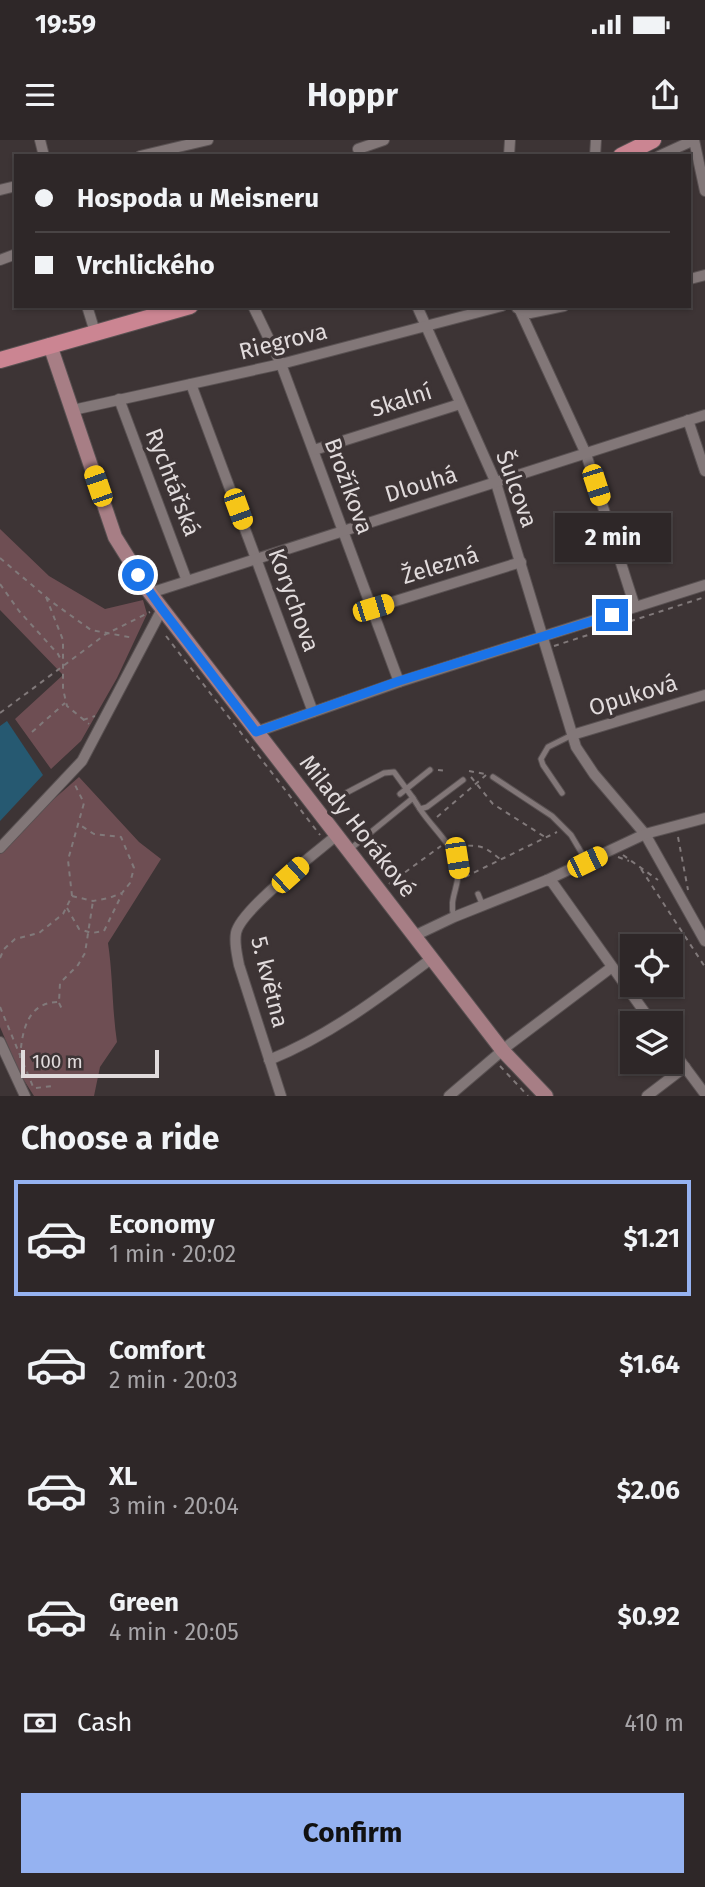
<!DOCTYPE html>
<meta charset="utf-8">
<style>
:root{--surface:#2e2728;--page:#3a3334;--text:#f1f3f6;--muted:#a7a5a8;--line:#494445;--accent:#95b2f1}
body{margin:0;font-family:"Fira Sans",sans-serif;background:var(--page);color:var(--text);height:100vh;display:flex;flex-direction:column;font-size:26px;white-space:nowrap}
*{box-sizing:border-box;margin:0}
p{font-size:23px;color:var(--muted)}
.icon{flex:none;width:38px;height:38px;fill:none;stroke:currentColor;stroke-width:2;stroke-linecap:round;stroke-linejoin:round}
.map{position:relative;height:956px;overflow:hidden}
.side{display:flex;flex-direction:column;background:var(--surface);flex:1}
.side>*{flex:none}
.banner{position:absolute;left:14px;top:14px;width:677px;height:154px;border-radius:0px;box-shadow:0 2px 5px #0004,0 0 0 2px var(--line);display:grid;align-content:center;height:154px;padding:0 21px;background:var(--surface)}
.fabs{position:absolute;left:620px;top:794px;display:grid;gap:14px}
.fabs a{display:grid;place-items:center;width:63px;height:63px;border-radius:0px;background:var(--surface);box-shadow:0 2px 5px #0004,0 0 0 2px var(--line);font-size:35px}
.scale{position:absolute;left:21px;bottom:18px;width:138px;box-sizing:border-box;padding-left:7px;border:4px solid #e1dbdc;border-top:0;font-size:19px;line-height:24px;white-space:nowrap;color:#e1dbdc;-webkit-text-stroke:5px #3d3435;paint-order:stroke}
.end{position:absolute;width:32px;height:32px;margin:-16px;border:9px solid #1a73e8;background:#fff;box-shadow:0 0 0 4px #fff}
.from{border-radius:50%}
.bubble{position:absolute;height:49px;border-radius:0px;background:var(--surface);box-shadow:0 2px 5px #0004,0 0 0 2px var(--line);font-size:23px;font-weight:700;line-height:49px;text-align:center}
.car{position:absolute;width:21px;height:42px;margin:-21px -10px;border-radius:9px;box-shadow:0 0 5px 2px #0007;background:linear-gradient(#f5c518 24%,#345 0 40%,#f5c518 0 76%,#345 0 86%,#f5c518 0)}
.banner b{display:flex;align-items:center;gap:24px;height:66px;font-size:26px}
.banner b+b{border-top:2px solid var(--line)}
.banner i{width:18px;height:18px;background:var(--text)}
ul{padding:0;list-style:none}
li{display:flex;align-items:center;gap:21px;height:116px;margin:0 14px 10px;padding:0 7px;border:4px solid transparent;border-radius:0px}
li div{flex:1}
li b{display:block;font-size:26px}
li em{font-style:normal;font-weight:700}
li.selected{border-color:var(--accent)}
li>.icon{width:63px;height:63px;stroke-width:1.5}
h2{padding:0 21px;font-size:32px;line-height:84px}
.pay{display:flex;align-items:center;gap:18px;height:77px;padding:0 21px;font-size:26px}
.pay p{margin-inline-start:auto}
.cta{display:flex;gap:14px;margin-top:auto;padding:14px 21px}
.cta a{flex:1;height:80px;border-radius:0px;background:var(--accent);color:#111;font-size:28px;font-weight:700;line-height:80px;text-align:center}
.status{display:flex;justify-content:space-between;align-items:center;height:49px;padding:0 35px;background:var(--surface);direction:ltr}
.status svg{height:19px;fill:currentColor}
header{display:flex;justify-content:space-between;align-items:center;height:91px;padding:0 21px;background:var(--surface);font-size:32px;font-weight:700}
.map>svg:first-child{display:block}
.green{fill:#6e4e53}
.water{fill:#265971}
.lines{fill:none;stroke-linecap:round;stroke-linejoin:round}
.lane-casing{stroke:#595152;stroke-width:7}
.street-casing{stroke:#595152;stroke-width:12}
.secondary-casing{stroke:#595152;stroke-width:16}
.primary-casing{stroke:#595152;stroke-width:18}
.path{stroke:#81797a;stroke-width:2;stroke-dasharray:5 5;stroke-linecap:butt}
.lane{stroke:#827778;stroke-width:5}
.street{stroke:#827778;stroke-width:10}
.secondary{stroke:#a77e85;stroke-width:14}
.primary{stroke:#cb8592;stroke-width:16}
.route{stroke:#1a73e8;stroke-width:9}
.labels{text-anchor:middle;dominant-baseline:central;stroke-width:7;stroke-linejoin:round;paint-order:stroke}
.street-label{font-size:23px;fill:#e1dbdc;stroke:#3d3435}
</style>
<div class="status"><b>19:59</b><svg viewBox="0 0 49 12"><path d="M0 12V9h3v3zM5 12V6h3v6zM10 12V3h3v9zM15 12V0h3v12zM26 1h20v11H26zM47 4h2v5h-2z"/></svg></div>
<header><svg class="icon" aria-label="menu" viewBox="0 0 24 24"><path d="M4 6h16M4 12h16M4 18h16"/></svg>Hoppr<svg class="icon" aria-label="share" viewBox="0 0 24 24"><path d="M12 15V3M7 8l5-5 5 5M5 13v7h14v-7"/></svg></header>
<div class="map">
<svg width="705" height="956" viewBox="0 0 705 956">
<rect width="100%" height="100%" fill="#3d3435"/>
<!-- green -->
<g class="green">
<path d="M0 389 49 436 105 469 143 460 147 474 117 538 81 601 51 629 15 579 63 535 0 470Z"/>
<path d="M79 637 139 702 161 719 108 803C113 836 112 869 117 902L100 927 94 956H34L20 934 0 887V714L38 673Z"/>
</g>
<!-- water -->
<path class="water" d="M7 581 43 635 0 681V586Z"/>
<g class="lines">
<!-- lane casing -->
<g class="lane-casing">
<g id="lane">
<path d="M493 637 552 676 571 695 587 722"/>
<path d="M346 653 384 633 394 632 413 658"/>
<path d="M562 653 543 625 541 619 548 607 572 595"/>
<path d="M400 654 430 630"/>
<path d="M420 669C432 688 456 707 458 729 460 746 448 759 454 777"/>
<path d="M349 710 413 658 420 669 427 667 463 640"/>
<path d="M478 754 483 766"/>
</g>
</g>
<!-- street casing -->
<g class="street-casing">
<g id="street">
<path d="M40 0 44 16"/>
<path d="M358 9 384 0"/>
<path d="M140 16 208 0"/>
<path d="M509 16 510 0"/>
<path d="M595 16 596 0"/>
<path d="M659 16 694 0 705 51"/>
<path d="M0 50 16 46"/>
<path d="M0 120 16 114"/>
<path d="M690 139 705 135"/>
<path d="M87 166 95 192"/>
<path d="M253 166 281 224 399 542"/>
<path d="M417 166 496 343 576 607 594 634 645 694 705 801"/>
<path d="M518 166 586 314 635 467"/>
<path d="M517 168 530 173 564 166"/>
<path d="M191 244 313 572"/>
<path d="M119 259 187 441"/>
<path d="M73 270 281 224 502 166"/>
<path d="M688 280 705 331"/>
<path d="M314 310 460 264"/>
<path d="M150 453 705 275"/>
<path d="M373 468 521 422"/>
<path d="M256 592 399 542 705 445"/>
<path d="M572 595 705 555"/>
<path d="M0 708 82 621 162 469"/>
<path d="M547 740 552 742 653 884"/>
<path d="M414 796 454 777 547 740 645 694 705 678"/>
<path d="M0 902 25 956"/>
<path d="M670 907 705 954"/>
<path d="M269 920C329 896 380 857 431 819"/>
<path d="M281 956 239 825C237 814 234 804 236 793 240 770 317 712 337 695"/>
<path d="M449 956 510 904 612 827"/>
<path d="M647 956 685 927"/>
</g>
</g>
<!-- secondary casing -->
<g class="secondary-casing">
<path id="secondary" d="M50 205 115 397 150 453 503 911 546 956"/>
</g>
<!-- primary casing -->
<g class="primary-casing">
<g id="primary">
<path d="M621 16 653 0"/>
<path d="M0 220 190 166"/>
</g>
</g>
<!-- path -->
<g class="path">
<path d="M0 418 52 462 91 490 134 498"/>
<path d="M0 444 19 471 58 514 62 522"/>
<path d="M46 457 63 500V549L67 566 89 584"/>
<path d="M166 496 320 695"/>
<path d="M554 506 705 457"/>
<path d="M0 573 106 494 150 472"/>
<path d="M83 580 95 576"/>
<path d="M32 592 65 563"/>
<path d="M438 630 447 631"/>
<path d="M469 631 485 634"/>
<path d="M471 637 493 664 545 697"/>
<path d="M437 677 486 635"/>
<path d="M678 697 688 750"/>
<path d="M458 705C482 707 480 703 500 719"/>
<path d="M623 715 658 740"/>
<path d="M618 717 629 721"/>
<path d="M641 729 705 827"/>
<path d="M465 737 557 692"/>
<path d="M389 744 441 706"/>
<path d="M72 756 93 761 109 758 122 753 130 743 134 728 121 697 94 694 80 685"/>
<path d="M67 768 79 789 92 793 104 791 122 754"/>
<path d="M0 818 4 809 15 799 39 793 63 774 72 756 68 720 84 663 74 643"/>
<path d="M59 863 62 869"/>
<path d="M0 867 34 949"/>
<path d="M20 918C22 891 27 862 59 862L60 843 78 825 85 813 93 761"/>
<path d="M500 926 528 956"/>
<path d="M36 948 52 946"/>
</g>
<!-- lane -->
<use href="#lane" class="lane"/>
<!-- street -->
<use href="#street" class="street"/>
<!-- secondary -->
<use href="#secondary" class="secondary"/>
<!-- primary -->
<use href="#primary" class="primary"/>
</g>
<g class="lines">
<!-- route -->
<path class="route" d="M138 435 162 469 256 592 399 541 612 475"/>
</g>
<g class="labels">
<!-- street labels -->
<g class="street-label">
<text transform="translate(283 201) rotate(-14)">Riegrova</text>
<text transform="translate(401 260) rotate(-18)">Skalní</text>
<text transform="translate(173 342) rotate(69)">Rychtářská</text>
<text transform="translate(421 344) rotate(-17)">Dlouhá</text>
<text transform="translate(349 346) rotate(70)">Brožíkova</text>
<text transform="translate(517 349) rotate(70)">Šulcova</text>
<text transform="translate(440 425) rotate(-17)">Železná</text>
<text transform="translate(294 460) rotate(70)">Korychova</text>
<text transform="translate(633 555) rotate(-17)">Opuková</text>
<text transform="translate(358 686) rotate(52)">Milady Horákové</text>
<text transform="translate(270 842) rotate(76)">5. května</text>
</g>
</g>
</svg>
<div class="fabs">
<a><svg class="icon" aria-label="locate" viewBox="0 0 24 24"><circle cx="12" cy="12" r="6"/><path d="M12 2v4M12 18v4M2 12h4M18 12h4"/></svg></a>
<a><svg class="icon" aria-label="layers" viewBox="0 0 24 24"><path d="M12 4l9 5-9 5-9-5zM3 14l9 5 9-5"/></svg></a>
</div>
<div class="scale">100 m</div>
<i class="end from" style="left:138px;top:435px"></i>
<i class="end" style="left:612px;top:475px"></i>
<div class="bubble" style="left:555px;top:373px;width:116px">2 min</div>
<i class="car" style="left:596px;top:345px;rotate:162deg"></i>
<i class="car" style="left:98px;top:346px;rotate:341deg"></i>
<i class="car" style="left:238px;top:369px;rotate:160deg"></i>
<i class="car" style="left:373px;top:468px;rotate:73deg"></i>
<i class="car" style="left:457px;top:718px;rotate:171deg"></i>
<i class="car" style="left:587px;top:722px;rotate:64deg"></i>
<i class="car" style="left:290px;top:735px;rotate:48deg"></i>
<div class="banner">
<b><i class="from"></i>Hospoda u Meisneru</b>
<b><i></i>Vrchlického</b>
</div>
</div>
<section class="side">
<h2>Choose a ride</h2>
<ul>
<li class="selected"><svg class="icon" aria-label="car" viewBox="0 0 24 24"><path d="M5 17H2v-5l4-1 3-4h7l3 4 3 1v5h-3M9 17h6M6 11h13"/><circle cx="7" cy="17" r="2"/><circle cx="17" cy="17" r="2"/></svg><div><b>Economy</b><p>1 min · 20:02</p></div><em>$1.21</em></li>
<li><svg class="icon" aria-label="car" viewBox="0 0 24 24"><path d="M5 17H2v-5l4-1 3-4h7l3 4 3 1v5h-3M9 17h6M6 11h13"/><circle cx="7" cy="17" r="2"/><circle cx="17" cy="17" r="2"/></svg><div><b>Comfort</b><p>2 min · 20:03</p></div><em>$1.64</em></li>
<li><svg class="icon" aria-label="car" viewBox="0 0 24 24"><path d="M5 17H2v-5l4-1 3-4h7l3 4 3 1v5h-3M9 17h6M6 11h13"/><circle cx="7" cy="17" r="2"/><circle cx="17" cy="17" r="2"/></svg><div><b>XL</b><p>3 min · 20:04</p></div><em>$2.06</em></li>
<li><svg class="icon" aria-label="car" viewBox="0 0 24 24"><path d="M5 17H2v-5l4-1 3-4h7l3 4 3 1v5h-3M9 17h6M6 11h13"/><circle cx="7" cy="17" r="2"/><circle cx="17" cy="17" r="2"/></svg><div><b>Green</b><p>4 min · 20:05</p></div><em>$0.92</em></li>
</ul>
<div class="pay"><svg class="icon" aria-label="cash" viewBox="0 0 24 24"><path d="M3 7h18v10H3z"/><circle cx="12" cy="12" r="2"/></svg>Cash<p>410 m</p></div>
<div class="cta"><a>Confirm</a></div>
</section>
